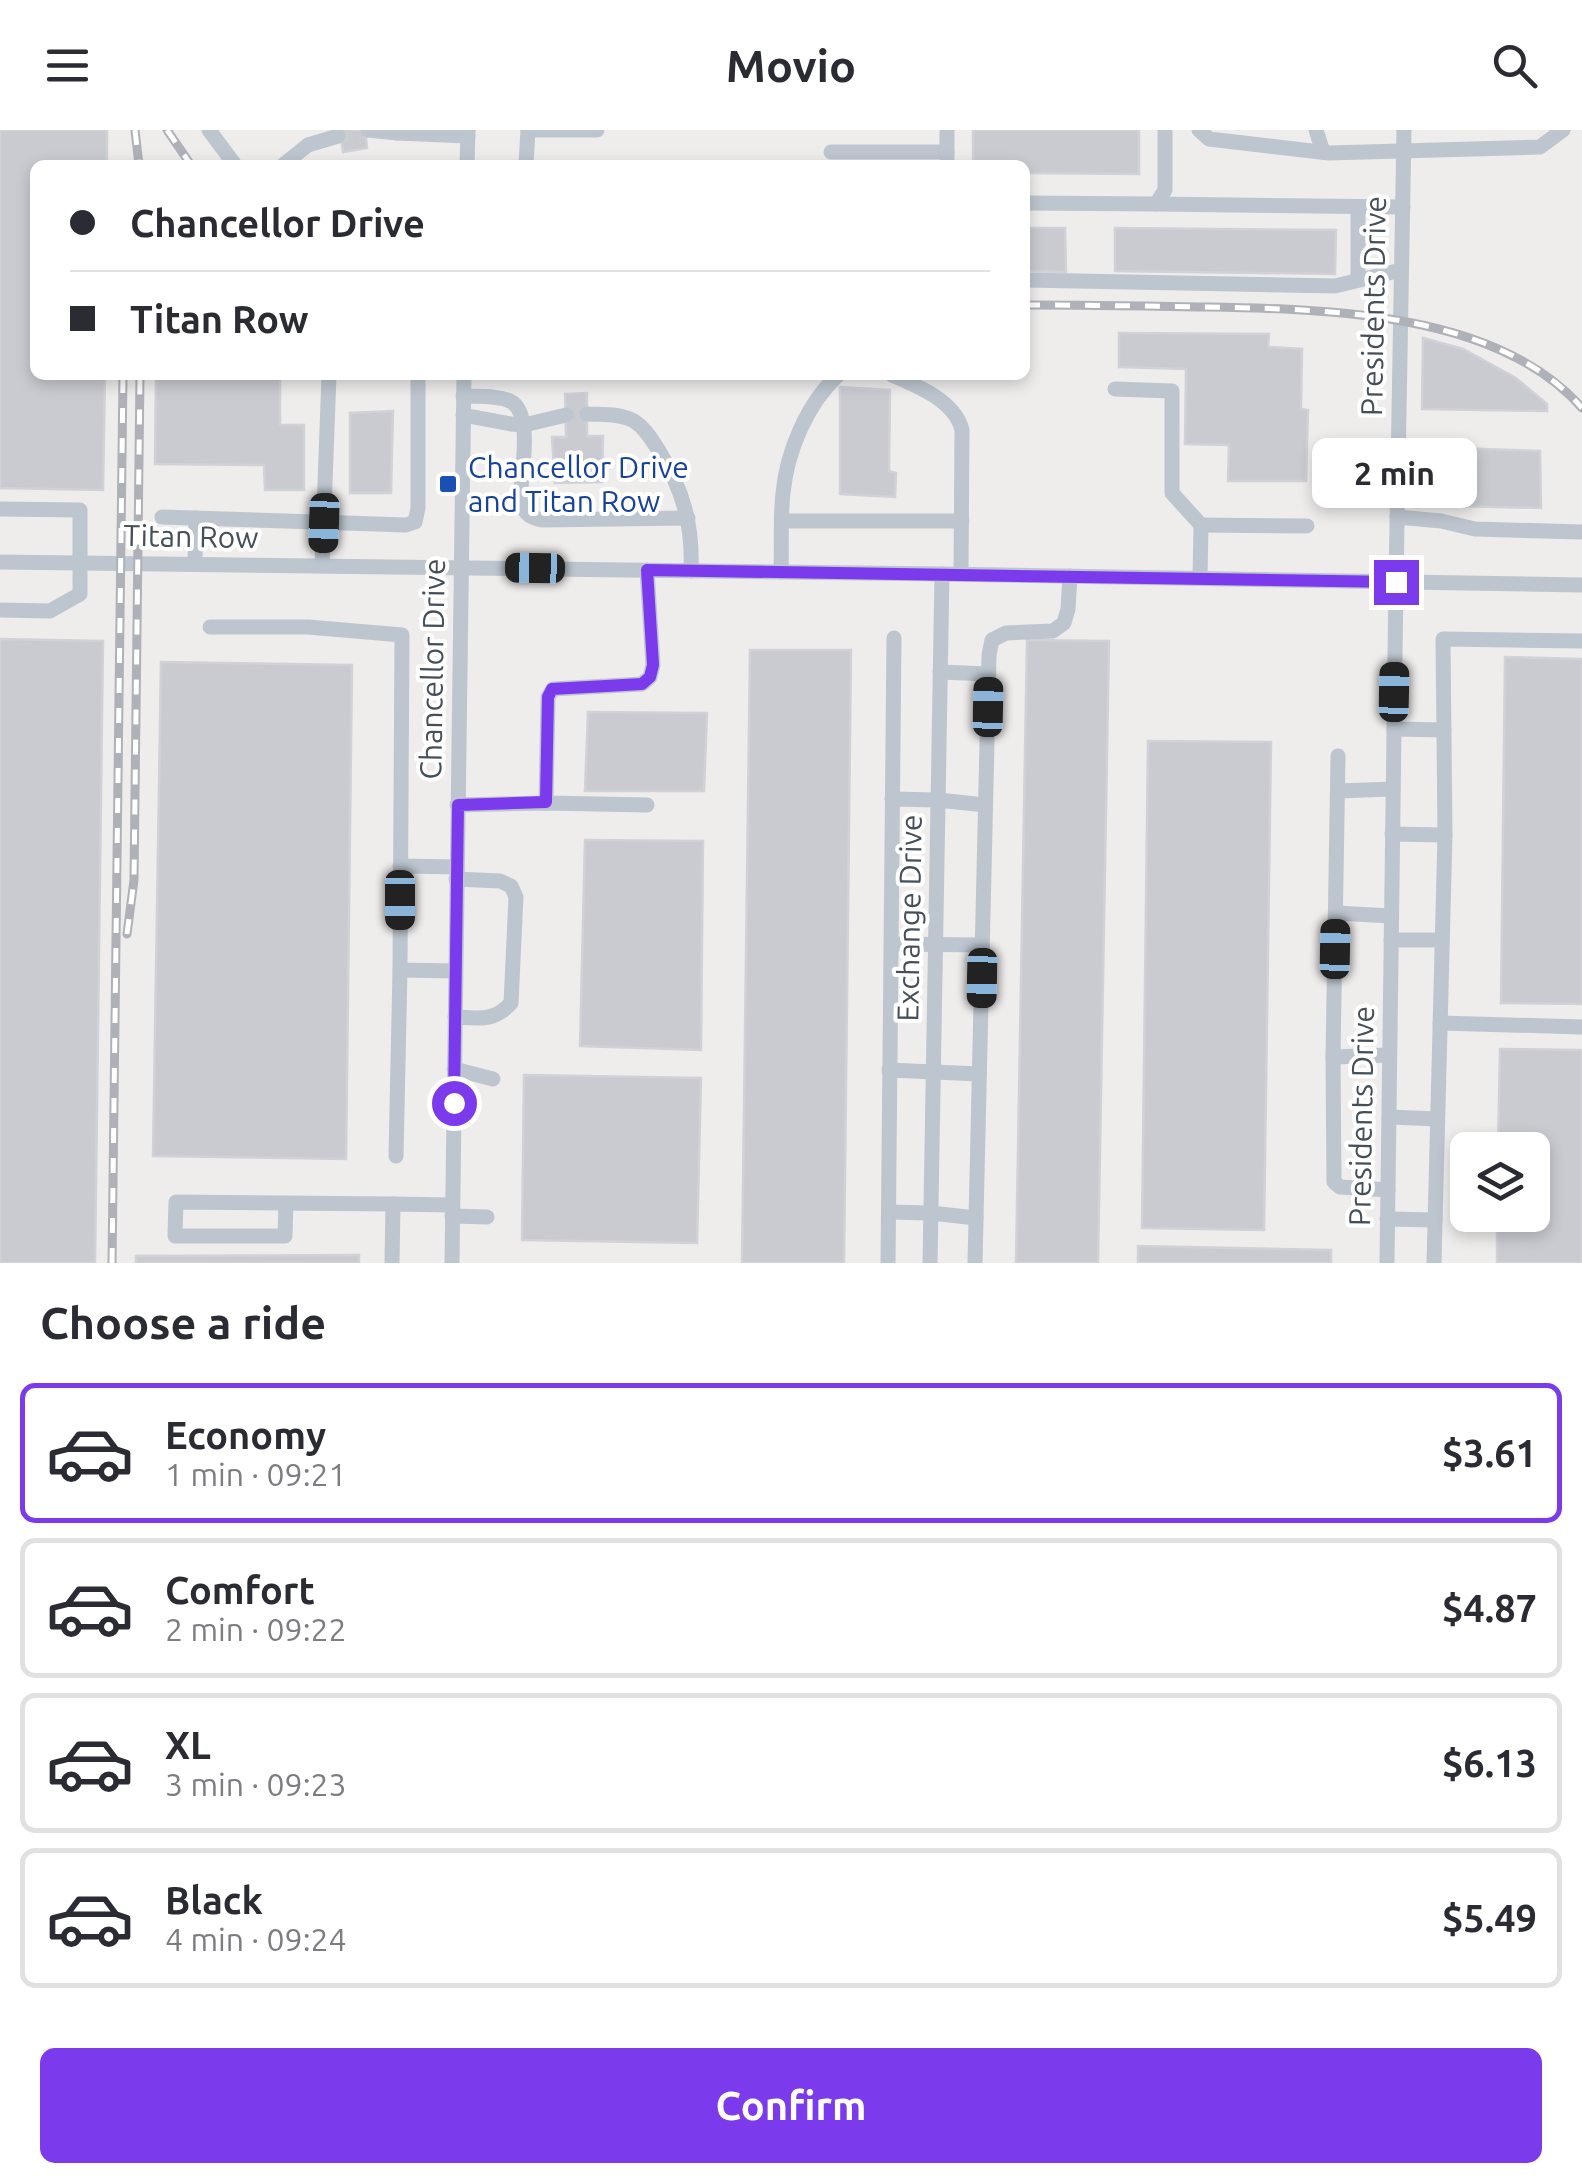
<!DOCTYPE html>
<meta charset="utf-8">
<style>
:root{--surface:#fff;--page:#f2f2f3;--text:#2b2b33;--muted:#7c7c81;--line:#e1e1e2;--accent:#7c3aed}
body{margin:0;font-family:Ubuntu,sans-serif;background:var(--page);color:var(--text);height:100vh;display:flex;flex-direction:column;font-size:38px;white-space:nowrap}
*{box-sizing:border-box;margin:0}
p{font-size:32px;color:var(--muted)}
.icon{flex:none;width:55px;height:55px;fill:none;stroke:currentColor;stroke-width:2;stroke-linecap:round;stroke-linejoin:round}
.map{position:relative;height:1133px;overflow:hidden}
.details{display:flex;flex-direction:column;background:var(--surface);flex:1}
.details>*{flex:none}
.top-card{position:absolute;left:30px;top:30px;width:1000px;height:220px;border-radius:15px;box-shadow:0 5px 15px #0003;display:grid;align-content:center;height:220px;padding:0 40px;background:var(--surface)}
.controls{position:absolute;left:1450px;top:1002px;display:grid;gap:20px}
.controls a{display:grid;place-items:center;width:100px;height:100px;border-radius:15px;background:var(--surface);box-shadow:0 5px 15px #0003;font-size:50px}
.end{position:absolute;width:45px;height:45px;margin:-22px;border:12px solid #7c3aed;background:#fff;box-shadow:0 0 0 5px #fff}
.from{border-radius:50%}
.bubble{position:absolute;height:70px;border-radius:15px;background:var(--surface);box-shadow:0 5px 15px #0003;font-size:32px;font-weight:700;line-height:70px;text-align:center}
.car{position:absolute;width:30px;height:60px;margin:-30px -15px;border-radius:12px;box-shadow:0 0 8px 2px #0007;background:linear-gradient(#222 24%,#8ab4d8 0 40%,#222 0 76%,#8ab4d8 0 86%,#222 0)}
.top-card b{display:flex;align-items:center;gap:35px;height:95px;font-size:38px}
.top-card b+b{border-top:2px solid var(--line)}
.top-card i{width:25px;height:25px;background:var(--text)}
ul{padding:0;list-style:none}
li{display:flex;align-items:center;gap:30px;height:140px;margin:0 20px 15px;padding:0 20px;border:5px solid var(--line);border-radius:15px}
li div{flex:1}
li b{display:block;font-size:38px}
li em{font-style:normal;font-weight:700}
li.current{border-color:var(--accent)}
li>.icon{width:90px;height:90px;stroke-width:1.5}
h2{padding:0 40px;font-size:45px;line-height:120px}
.cta{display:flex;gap:20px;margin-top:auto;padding:20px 40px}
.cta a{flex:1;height:115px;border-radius:15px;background:var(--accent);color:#fff;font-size:40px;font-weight:700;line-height:115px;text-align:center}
header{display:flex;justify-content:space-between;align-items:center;height:130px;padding:0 40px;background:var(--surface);font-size:45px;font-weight:700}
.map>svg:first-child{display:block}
.building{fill:#c9cbd1;stroke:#d0d2d8;stroke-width:2.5}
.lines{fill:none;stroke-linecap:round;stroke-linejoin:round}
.minor-tunnel{stroke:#cdcdcf;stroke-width:15;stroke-dasharray:15 8;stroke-linecap:butt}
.minor{stroke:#bdc6cf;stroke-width:15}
.rail-casing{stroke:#aeb1b7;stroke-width:9}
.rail{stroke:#fff;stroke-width:5;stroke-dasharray:15;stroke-linecap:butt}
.route{stroke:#7c3aed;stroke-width:12}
.transit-dot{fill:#1a4fb4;stroke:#fff;stroke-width:4}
.labels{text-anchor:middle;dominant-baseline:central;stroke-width:8;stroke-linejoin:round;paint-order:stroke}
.street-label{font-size:30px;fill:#454f59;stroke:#fff}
.transit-label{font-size:30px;fill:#164399;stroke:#fff;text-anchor:start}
</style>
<header><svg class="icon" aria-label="menu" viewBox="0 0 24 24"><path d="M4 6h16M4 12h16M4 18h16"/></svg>Movio<svg class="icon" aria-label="search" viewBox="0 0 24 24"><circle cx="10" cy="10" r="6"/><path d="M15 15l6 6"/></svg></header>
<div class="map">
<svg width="1582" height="1133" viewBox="0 0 1582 1133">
<rect width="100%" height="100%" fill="#efecec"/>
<!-- building -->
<g class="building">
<path d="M0 0H107V35H35V245H105L103 360 0 358Z"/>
<path d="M340 0H365L367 18 343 22Z"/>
<path d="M973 0H1139V44L1025 43V35H973Z"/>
<path d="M1025 98H1065L1066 142 1025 141Z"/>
<path d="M1115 98 1336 100 1335 144 1115 141Z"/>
<path d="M1119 203 1269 204 1268 217 1302 219 1301 279 1308 280 1306 351H1228L1229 315 1185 314 1186 239 1119 237Z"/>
<path d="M1423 208 1463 219 1516 248 1547 274V281L1422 279Z"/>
<path d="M156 245H280V295H304V360H265L264 335 155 334Z"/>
<path d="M840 257 890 260 889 341 896 343 895 367 840 364Z"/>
<path d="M587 263V306H603L602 352 555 353 552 307H566L565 264Z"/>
<path d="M393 281 391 363H350V283Z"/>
<path d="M1454 318 1540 321 1541 378 1453 376Z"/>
<path d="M0 509 103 511 95 1133H0Z"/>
<path d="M1027 510 1109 511 1098 1133H1016Z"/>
<path d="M750 520H851L844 1133H742Z"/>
<path d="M1505 527 1582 529V874L1501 873Z"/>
<path d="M161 532 352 535 346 1029 153 1026Z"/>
<path d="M588 582 707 583 704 661H585Z"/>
<path d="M1148 611 1271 612 1264 1100 1142 1098Z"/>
<path d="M585 710 703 711 701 920 580 916Z"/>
<path d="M1500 919 1582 920V1133H1497V1085H1532V1020H1498Z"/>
<path d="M524 945 701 948 697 1113 522 1110Z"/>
<path d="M1138 1116 1331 1120V1133H1138Z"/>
<path d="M359 1125V1133H136V1126Z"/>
</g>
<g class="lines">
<!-- minor-tunnel -->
<path class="minor-tunnel" d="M338 6 368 0"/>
<!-- minor -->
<g class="minor">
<path d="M209 0 235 35"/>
<path d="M368 0 397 3"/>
<path d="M397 0V3L468 6"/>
<path d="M528 0H597"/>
<path d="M1199 0 1209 9 1329 23 1540 17 1563 0"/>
<path d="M1316 0 1323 22"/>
<path d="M831 22H947"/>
<path d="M283 35 308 15 338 6"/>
<path d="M467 35 468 0"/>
<path d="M526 35 528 0"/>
<path d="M947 35V0"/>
<path d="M1025 73 1156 74 1165 60V0"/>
<path d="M1156 74 1403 77"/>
<path d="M1358 77V149"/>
<path d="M1025 150 1335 156 1401 140"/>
<path d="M892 245C918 256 955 271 962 300L961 444"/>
<path d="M1115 259 1172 261V363L1201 395 1200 448"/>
<path d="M463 266C478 267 496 265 510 271 534 282 521 346 520 369 523 382 528 387 542 390L688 388"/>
<path d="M587 284C603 285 619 283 634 291 645 298 652 310 659 321 683 359 693 396 691 441"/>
<path d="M463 285 511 294 524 295 566 285"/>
<path d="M0 379 80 380V464L50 481 0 480"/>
<path d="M162 387 406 395 415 392 418 378V245"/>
<path d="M1397 387 1441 391 1475 399 1582 402"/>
<path d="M782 391H962"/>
<path d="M1201 395 1307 396"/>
<path d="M0 432 942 444 1582 455"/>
<path d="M195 434 196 388"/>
<path d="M322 435 329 245"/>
<path d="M781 442C782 416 780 389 783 363 787 321 807 274 838 245"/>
<path d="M210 497H308L402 505 400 840 455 841"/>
<path d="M940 542 988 544"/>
<path d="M1394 599 1444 600"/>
<path d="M1338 661 1393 659"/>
<path d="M892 669 938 670 985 675"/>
<path d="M546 673 548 567 553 559 642 554 650 547 653 535 647 440"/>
<path d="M457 675 546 673 647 675"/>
<path d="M1392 704 1445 705"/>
<path d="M400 736 457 737"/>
<path d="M1336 783 1391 786"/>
<path d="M1391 810H1442"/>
<path d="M892 814 982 815"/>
<path d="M455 887C479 888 494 892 511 873L516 767 511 756 500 751 456 749"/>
<path d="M1440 893 1582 897"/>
<path d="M1333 927 1338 626"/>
<path d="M454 939 493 949"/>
<path d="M889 940 979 944"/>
<path d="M1389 987 1437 989"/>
<path d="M396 1026 400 840"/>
<path d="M1388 1060 1340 1057 1334 1052 1333 927 1389 925"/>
<path d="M286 1073 285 1106H175L176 1072 393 1074"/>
<path d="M889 1082 931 1083 976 1088"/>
<path d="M452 1086 487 1087"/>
<path d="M1387 1089 1435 1090"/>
<path d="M392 1133 393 1074 452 1075"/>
<path d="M452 1133 464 245"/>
<path d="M888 1133 894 508"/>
<path d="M930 1133 942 444"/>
<path d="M975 1133 989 525 992 510 1006 503 1053 501 1064 493 1068 479 1070 446"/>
<path d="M1387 1133 1396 451 1404 0"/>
<path d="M1434 1133 1445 705 1443 509 1582 511"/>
</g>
<!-- rail casing -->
<g class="rail-casing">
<g id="rail">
<path d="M135 0 139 35"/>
<path d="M167 0 191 35"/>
<path d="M1025 175C1084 175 1142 176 1201 177 1322 179 1496 180 1582 278"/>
<path d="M127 804 134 750 140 245"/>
<path d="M112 1133 123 245"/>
</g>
</g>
<!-- rail -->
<use href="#rail" class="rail"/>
</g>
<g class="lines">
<!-- route -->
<path class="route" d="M454 973 458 675 546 672 548 567 552 559 642 554 650 547 653 535 647 440 1396 452"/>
</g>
<!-- markers -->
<rect class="transit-dot" x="438" y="344" width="20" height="20" rx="5"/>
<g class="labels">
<!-- street labels -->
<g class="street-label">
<text transform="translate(1373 176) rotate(-89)">Presidents Drive</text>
<text transform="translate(191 406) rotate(1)">Titan Row</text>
<text transform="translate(432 539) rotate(-89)">Chancellor Drive</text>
<text transform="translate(909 788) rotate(-89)">Exchange Drive</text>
<text transform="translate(1361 986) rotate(-89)">Presidents Drive</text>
</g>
<!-- transit labels -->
<g class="transit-label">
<text x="468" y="337">Chancellor Drive<tspan x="468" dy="34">and Titan Row</tspan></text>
</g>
</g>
</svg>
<div class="controls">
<a><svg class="icon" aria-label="layers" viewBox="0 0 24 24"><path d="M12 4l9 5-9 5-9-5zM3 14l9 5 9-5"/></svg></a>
</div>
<i class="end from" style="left:454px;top:973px"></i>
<i class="end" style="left:1396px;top:452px"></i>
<div class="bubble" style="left:1312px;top:308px;width:165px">2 min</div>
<i class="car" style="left:324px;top:393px;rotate:182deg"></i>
<i class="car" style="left:535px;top:438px;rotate:271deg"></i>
<i class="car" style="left:1394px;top:562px;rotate:1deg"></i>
<i class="car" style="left:988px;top:577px;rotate:1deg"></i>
<i class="car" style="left:400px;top:770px;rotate:180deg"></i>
<i class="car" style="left:1335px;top:819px;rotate:1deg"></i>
<i class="car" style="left:982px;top:848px;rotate:181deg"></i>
<div class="top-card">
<b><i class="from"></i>Chancellor Drive</b>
<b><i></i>Titan Row</b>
</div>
</div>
<section class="details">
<h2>Choose a ride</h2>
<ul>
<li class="current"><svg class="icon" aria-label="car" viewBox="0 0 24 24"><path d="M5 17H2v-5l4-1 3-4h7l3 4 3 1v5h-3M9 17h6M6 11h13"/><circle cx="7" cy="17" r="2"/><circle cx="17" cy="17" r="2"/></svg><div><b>Economy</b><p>1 min · 09:21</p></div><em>$3.61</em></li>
<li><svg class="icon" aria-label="car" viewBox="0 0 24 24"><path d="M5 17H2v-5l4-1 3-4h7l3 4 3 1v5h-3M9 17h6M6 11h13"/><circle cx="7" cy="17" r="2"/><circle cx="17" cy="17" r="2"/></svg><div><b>Comfort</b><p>2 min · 09:22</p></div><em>$4.87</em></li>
<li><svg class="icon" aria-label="car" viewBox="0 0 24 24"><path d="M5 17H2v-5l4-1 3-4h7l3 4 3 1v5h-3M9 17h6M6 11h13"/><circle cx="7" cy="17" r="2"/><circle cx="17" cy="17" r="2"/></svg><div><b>XL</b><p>3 min · 09:23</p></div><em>$6.13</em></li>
<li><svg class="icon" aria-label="car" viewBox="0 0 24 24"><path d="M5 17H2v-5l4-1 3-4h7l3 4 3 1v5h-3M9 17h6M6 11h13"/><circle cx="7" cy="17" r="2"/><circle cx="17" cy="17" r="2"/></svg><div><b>Black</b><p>4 min · 09:24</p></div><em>$5.49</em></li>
</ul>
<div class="cta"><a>Confirm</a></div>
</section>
